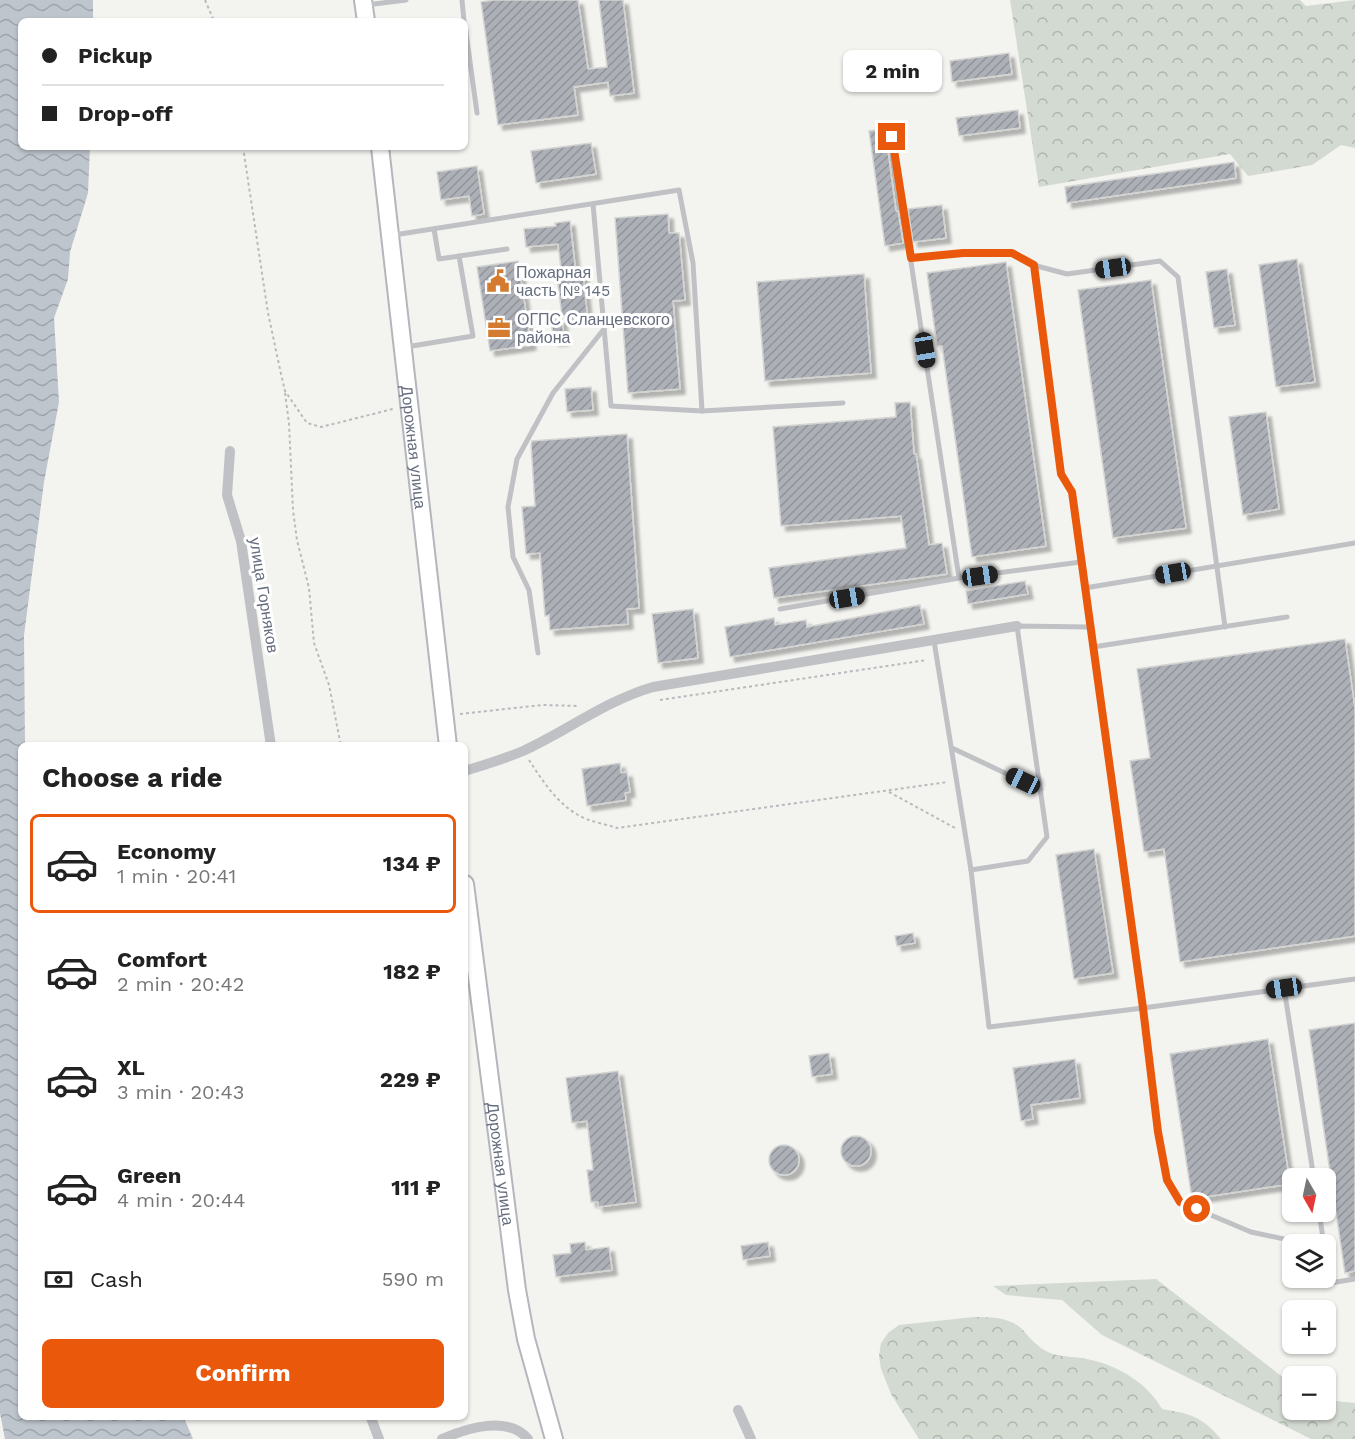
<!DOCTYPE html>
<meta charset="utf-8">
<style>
:root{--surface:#fff;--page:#f2f2f2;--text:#222;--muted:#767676;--line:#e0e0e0;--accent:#ea580c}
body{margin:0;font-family:"Work Sans",sans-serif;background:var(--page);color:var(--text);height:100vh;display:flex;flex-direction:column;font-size:22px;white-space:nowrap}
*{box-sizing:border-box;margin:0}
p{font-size:20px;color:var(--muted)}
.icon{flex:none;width:33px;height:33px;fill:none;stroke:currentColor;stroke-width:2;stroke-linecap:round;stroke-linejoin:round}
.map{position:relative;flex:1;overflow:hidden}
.side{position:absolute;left:18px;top:742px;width:450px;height:678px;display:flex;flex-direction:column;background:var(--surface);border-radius:9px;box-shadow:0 2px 4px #0004}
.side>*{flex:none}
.guide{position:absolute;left:18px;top:18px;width:450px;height:132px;border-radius:9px;box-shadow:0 2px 4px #0004;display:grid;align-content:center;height:132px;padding:0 24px;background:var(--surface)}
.needle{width:39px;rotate:171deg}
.fabs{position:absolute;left:1282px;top:1168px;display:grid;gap:12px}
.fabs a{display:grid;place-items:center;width:54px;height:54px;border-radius:9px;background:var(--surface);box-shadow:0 2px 4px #0004;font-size:30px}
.end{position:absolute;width:27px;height:27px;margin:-14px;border:8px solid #ea580c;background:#fff;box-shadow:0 0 0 3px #fff}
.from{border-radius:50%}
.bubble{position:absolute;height:42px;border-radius:9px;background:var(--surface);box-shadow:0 2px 4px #0004;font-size:20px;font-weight:700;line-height:42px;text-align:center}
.car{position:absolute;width:18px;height:36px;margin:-18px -9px;border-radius:8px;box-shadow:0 0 4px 2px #0007;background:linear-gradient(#222 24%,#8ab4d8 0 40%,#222 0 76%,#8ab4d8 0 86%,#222 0)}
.guide b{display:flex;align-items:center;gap:21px;height:57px;font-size:22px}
.guide b+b{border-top:2px solid var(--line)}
.guide i{width:15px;height:15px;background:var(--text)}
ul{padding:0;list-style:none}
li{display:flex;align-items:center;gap:18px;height:99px;margin:0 12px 9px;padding:0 12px;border:3px solid transparent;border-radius:9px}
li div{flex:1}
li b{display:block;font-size:22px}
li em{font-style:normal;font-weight:700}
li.on{border-color:var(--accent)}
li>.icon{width:54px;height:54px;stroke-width:1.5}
h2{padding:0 24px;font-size:27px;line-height:72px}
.pay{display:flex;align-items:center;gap:15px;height:66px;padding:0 24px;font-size:22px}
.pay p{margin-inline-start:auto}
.primary-button{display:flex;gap:12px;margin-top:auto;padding:12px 24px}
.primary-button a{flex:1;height:69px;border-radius:9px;background:var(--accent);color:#fff;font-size:24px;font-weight:700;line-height:69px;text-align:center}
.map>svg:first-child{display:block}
.forest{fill:url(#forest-crowns)}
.water{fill:url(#water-waves)}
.building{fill:url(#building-hatch);stroke:#d4d5d3;stroke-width:1.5;filter:url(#shadow)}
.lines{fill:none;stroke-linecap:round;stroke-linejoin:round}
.secondary-casing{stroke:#b4b6bc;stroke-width:20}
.path{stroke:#b9babd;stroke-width:2;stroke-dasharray:3 3;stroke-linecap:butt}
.lane{stroke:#bfc1c5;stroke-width:5}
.street{stroke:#bfc1c5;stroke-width:10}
.secondary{stroke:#fff;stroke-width:16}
.route{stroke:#ea580c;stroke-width:8}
.labels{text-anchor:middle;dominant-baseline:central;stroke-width:6;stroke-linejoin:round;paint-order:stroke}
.poi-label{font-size:16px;fill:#656d7e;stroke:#fff;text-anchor:start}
.street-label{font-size:16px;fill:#656d7e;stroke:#fff}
</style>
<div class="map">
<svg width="1355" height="1439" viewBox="0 0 1355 1439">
<defs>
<pattern id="forest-crowns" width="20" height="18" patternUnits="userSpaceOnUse" patternTransform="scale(1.5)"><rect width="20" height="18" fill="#d3dad1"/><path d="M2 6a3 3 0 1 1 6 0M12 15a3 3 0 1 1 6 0" fill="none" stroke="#afb5af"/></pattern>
<pattern id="water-waves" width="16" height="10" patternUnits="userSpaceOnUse" patternTransform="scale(1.5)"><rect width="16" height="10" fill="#bec5cc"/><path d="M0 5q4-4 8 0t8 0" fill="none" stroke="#9ea4ab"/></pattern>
<pattern id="building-hatch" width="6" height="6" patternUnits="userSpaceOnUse" patternTransform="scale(1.5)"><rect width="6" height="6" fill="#adb1b7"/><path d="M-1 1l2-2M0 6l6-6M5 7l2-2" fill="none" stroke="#90949a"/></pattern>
<filter id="shadow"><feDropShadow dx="5" dy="5" stdDeviation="1.5" flood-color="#0004"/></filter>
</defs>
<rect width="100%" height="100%" fill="#f3f3f0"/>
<!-- forest -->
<g class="forest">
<path d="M1010 0H1300L1306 6 1355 0V148L1341 145 1312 165 1248 176 1230 154 1039 187Z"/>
<path d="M1156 1279 1293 1385V1410H1326V1400L1355 1403V1439H1311L1102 1335 1062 1300 1006 1295 993 1286Z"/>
<path d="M974 1317C989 1317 1010 1317 1022 1329 1031 1339 1037 1347 1050 1353 1063 1358 1078 1356 1091 1360 1119 1366 1148 1384 1162 1409 1191 1414 1201 1416 1221 1439H919L891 1394 881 1369 879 1356 881 1343 888 1333 899 1325Z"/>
</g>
<!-- water -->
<path class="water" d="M0 0H93V21H21V147H90L88 193 70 252 68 279 54 318 59 402 44 482 24 635 25 745 21 746V1418H184L193 1439H5L0 1413Z"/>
<!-- building -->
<g class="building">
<path d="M494 0H578L588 69 607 67 599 0H623L634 93 610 96 608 82 574 87 578 115 498 125 481 2Z"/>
<path d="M1009 53 1012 74 952 82 950 61Z"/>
<path d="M1018 110 1020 128 959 136 956 118Z"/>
<path d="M885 129 896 211H898L903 243 885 246 869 131Z"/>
<path d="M591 143 596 174 536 183 531 151Z"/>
<path d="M1234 162 1236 178 1067 203 1065 187Z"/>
<path d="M477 166 484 214 472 216 469 196 441 200 437 172Z"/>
<path d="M942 205 946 238 913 242 908 209Z"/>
<path d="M668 214 669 233H679L685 300 673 301 680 389 628 393 615 218Z"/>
<path d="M570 221 576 275 583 274 587 313 562 316 557 277H562L558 244 526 247 524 229 556 226 555 223Z"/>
<path d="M1297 259 1315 382 1276 387 1259 265Z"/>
<path d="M518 261 531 345 490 351 477 267Z"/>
<path d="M1006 262 1046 546 972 557 942 346H937L927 273Z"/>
<path d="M1227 269 1235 325 1214 328 1206 272Z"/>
<path d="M864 274 871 373 765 381 757 282Z"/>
<path d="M1151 280 1186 528 1113 538 1078 290Z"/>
<path d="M562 318 564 340 554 341 551 320Z"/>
<path d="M591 387 593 410 567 412 565 389Z"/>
<path d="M910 402 914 454H916L929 545 942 543 947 574 774 598 769 568 906 548 901 516 781 526 773 427 896 417 895 403Z"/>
<path d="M1266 412 1279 509 1243 515 1229 417Z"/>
<path d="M627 434 639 608 627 609 628 624 550 630 549 615 545 616 540 553 526 554 522 507 535 506 531 444 532 441Z"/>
<path d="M1025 581 1028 594 968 604 966 591Z"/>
<path d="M920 605 924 624 730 657 725 627 774 618 775 625 806 620 807 627Z"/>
<path d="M693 609 698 658 658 663 652 614Z"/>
<path d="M1345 639 1355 709V936L1180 962 1164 849 1144 852 1130 761 1150 758 1137 669Z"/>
<path d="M620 763 621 773 627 772 630 792 625 793 626 800 587 806 582 769Z"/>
<path d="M1094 849 1113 973 1074 979 1056 855Z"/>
<path d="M913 933 915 943 897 946 895 936Z"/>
<path d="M1355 1023V1271L1345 1273 1309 1030Z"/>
<path d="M1268 1039 1290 1184 1192 1199 1170 1054Z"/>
<path d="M829 1053 832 1074 812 1077 809 1056Z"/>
<path d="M1075 1059 1080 1098 1031 1105 1033 1119 1021 1121 1013 1068Z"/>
<path d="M618 1071 636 1202 598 1207V1202H591L587 1170H593L587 1121 572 1123 566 1078Z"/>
<circle cx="856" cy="1151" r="15"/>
<circle cx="784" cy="1160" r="15"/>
<path d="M585 1242 586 1250 609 1247 612 1270 556 1277 553 1255 571 1253 570 1244Z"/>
<path d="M768 1242 770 1256 743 1260 741 1246Z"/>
</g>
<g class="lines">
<!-- secondary casing -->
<g class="secondary-casing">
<g id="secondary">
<path d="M363 0 366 21"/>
<path id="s1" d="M380 147 448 746"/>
<path id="s2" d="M465 884 517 1290 526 1339 554 1439"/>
</g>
</g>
<!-- path -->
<g class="path">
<path d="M205 0 214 21"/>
<path d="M243 147 268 313 281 374 285 391 307 423 321 427 393 409"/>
<path d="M285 393 289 423 293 510 297 540 309 588 314 643 329 685 341 746"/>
<path d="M660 700 927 660"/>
<path d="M460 714 542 705 579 706"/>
<path d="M529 760C544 783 561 810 589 820 598 823 608 825 617 828L948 782"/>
<path d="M889 792 955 828"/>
</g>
<!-- lane -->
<g class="lane">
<path d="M462 0 464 21"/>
<path d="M366 5 406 0"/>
<path d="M465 25 477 113"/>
<path d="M892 137 959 578"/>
<path d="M593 204 611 406 702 411 843 403"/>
<path d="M434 229 439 259 507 249"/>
<path d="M394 235 679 190 693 263 702 411"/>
<path d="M911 258 963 253H1012L1033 265 1067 274 1160 261 1178 277 1225 627"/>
<path d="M1033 265 1061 474 1072 492 1143 1008 1158 1133 1167 1180 1180 1202 1251 1232 1298 1242 1324 1240"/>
<path d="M406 347 473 336 459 256"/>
<path d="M1085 588 1355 543"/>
<path d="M780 609 959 578 1081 562"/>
<path d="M934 641 971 870 989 1027 1143 1008 1355 979"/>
<path d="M1093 647 1287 617"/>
<path d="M538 653 529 590 513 557 508 507 517 459 553 393 604 329"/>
<path d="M952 748 1041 790"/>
<path d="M971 870 1028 861 1047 837 1017 626 1090 627"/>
<path d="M1284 988 1314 1179"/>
<path d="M1319 1212 1324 1245"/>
<path d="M1326 1255 1330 1283 1355 1279"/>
</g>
<!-- street -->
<g class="street">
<path d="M230 451 227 495 241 541 271 746"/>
<path d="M465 771C484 765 504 759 523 751 567 731 605 701 653 687L1017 626"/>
<path d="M738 1410 751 1439"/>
<path d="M371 1418 379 1439"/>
<path d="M442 1439C467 1428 508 1415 528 1439"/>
</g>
<!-- secondary -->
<use href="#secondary" class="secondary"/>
</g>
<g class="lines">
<!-- route -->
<path class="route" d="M892 137 911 258 963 253H1012L1034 265 1061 474 1072 492 1143 1008 1158 1132 1167 1180 1180 1202 1197 1209"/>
</g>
<!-- icons -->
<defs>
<g id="civic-bare" transform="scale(1.8)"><path d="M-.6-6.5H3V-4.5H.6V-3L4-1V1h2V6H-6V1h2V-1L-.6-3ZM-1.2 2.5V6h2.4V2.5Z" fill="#d47b2f" stroke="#fff" stroke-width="2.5" paint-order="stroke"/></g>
<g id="office-bare" transform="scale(1.8)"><path d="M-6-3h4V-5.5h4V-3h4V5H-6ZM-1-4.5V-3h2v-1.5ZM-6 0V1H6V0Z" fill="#d47b2f" stroke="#fff" stroke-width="2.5" paint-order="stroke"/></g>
</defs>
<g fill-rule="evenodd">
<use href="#civic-bare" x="498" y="281"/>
<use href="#office-bare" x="499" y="328"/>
</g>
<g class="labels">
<!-- poi labels -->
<g class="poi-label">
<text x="516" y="272">Пожарная<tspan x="516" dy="18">часть № 145</tspan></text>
<text x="517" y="319">ОГПС Сланцевского<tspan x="517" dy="18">района</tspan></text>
</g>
<!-- street labels -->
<g class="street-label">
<text stroke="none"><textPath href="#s1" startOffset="302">Дорожная улица</textPath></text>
<text transform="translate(264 595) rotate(81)">улица Горняков</text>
<text stroke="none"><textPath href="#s2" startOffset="282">Дорожная улица</textPath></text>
</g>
</g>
</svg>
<div class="fabs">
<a><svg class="needle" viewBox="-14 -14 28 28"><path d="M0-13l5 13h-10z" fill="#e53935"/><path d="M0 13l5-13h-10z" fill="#767676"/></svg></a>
<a><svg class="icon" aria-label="layers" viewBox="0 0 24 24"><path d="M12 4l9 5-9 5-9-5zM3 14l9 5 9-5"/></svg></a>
<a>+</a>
<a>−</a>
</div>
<i class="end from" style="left:1197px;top:1209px"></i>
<i class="end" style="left:892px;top:137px"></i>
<div class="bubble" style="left:843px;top:50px;width:99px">2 min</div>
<i class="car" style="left:1113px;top:268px;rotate:262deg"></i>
<i class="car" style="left:925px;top:350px;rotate:171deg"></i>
<i class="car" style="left:1173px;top:573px;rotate:260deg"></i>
<i class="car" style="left:980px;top:576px;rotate:82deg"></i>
<i class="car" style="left:847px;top:598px;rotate:80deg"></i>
<i class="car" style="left:1023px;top:781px;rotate:295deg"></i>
<i class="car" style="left:1284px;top:988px;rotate:262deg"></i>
<div class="guide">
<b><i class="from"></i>Pickup</b>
<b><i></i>Drop-off</b>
</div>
<section class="side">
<h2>Choose a ride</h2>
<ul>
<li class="on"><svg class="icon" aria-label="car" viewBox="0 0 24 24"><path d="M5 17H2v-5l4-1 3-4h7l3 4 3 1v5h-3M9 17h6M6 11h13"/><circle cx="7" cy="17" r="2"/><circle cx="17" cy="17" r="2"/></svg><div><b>Economy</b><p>1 min · 20:41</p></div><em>134 ₽</em></li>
<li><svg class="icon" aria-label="car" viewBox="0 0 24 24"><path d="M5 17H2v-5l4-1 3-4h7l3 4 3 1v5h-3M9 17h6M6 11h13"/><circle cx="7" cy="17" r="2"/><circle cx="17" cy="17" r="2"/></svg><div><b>Comfort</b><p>2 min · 20:42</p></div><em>182 ₽</em></li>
<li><svg class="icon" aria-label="car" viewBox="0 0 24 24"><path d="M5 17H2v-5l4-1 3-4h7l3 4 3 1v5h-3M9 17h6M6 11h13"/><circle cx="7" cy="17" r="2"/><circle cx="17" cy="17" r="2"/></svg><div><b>XL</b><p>3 min · 20:43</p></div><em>229 ₽</em></li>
<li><svg class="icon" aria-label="car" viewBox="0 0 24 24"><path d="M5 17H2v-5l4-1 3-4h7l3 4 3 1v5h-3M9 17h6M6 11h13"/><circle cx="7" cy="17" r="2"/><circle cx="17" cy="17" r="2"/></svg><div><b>Green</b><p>4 min · 20:44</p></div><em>111 ₽</em></li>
</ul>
<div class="pay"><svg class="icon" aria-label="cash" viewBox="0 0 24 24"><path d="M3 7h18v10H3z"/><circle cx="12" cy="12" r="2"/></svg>Cash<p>590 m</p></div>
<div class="primary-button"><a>Confirm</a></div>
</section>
</div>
